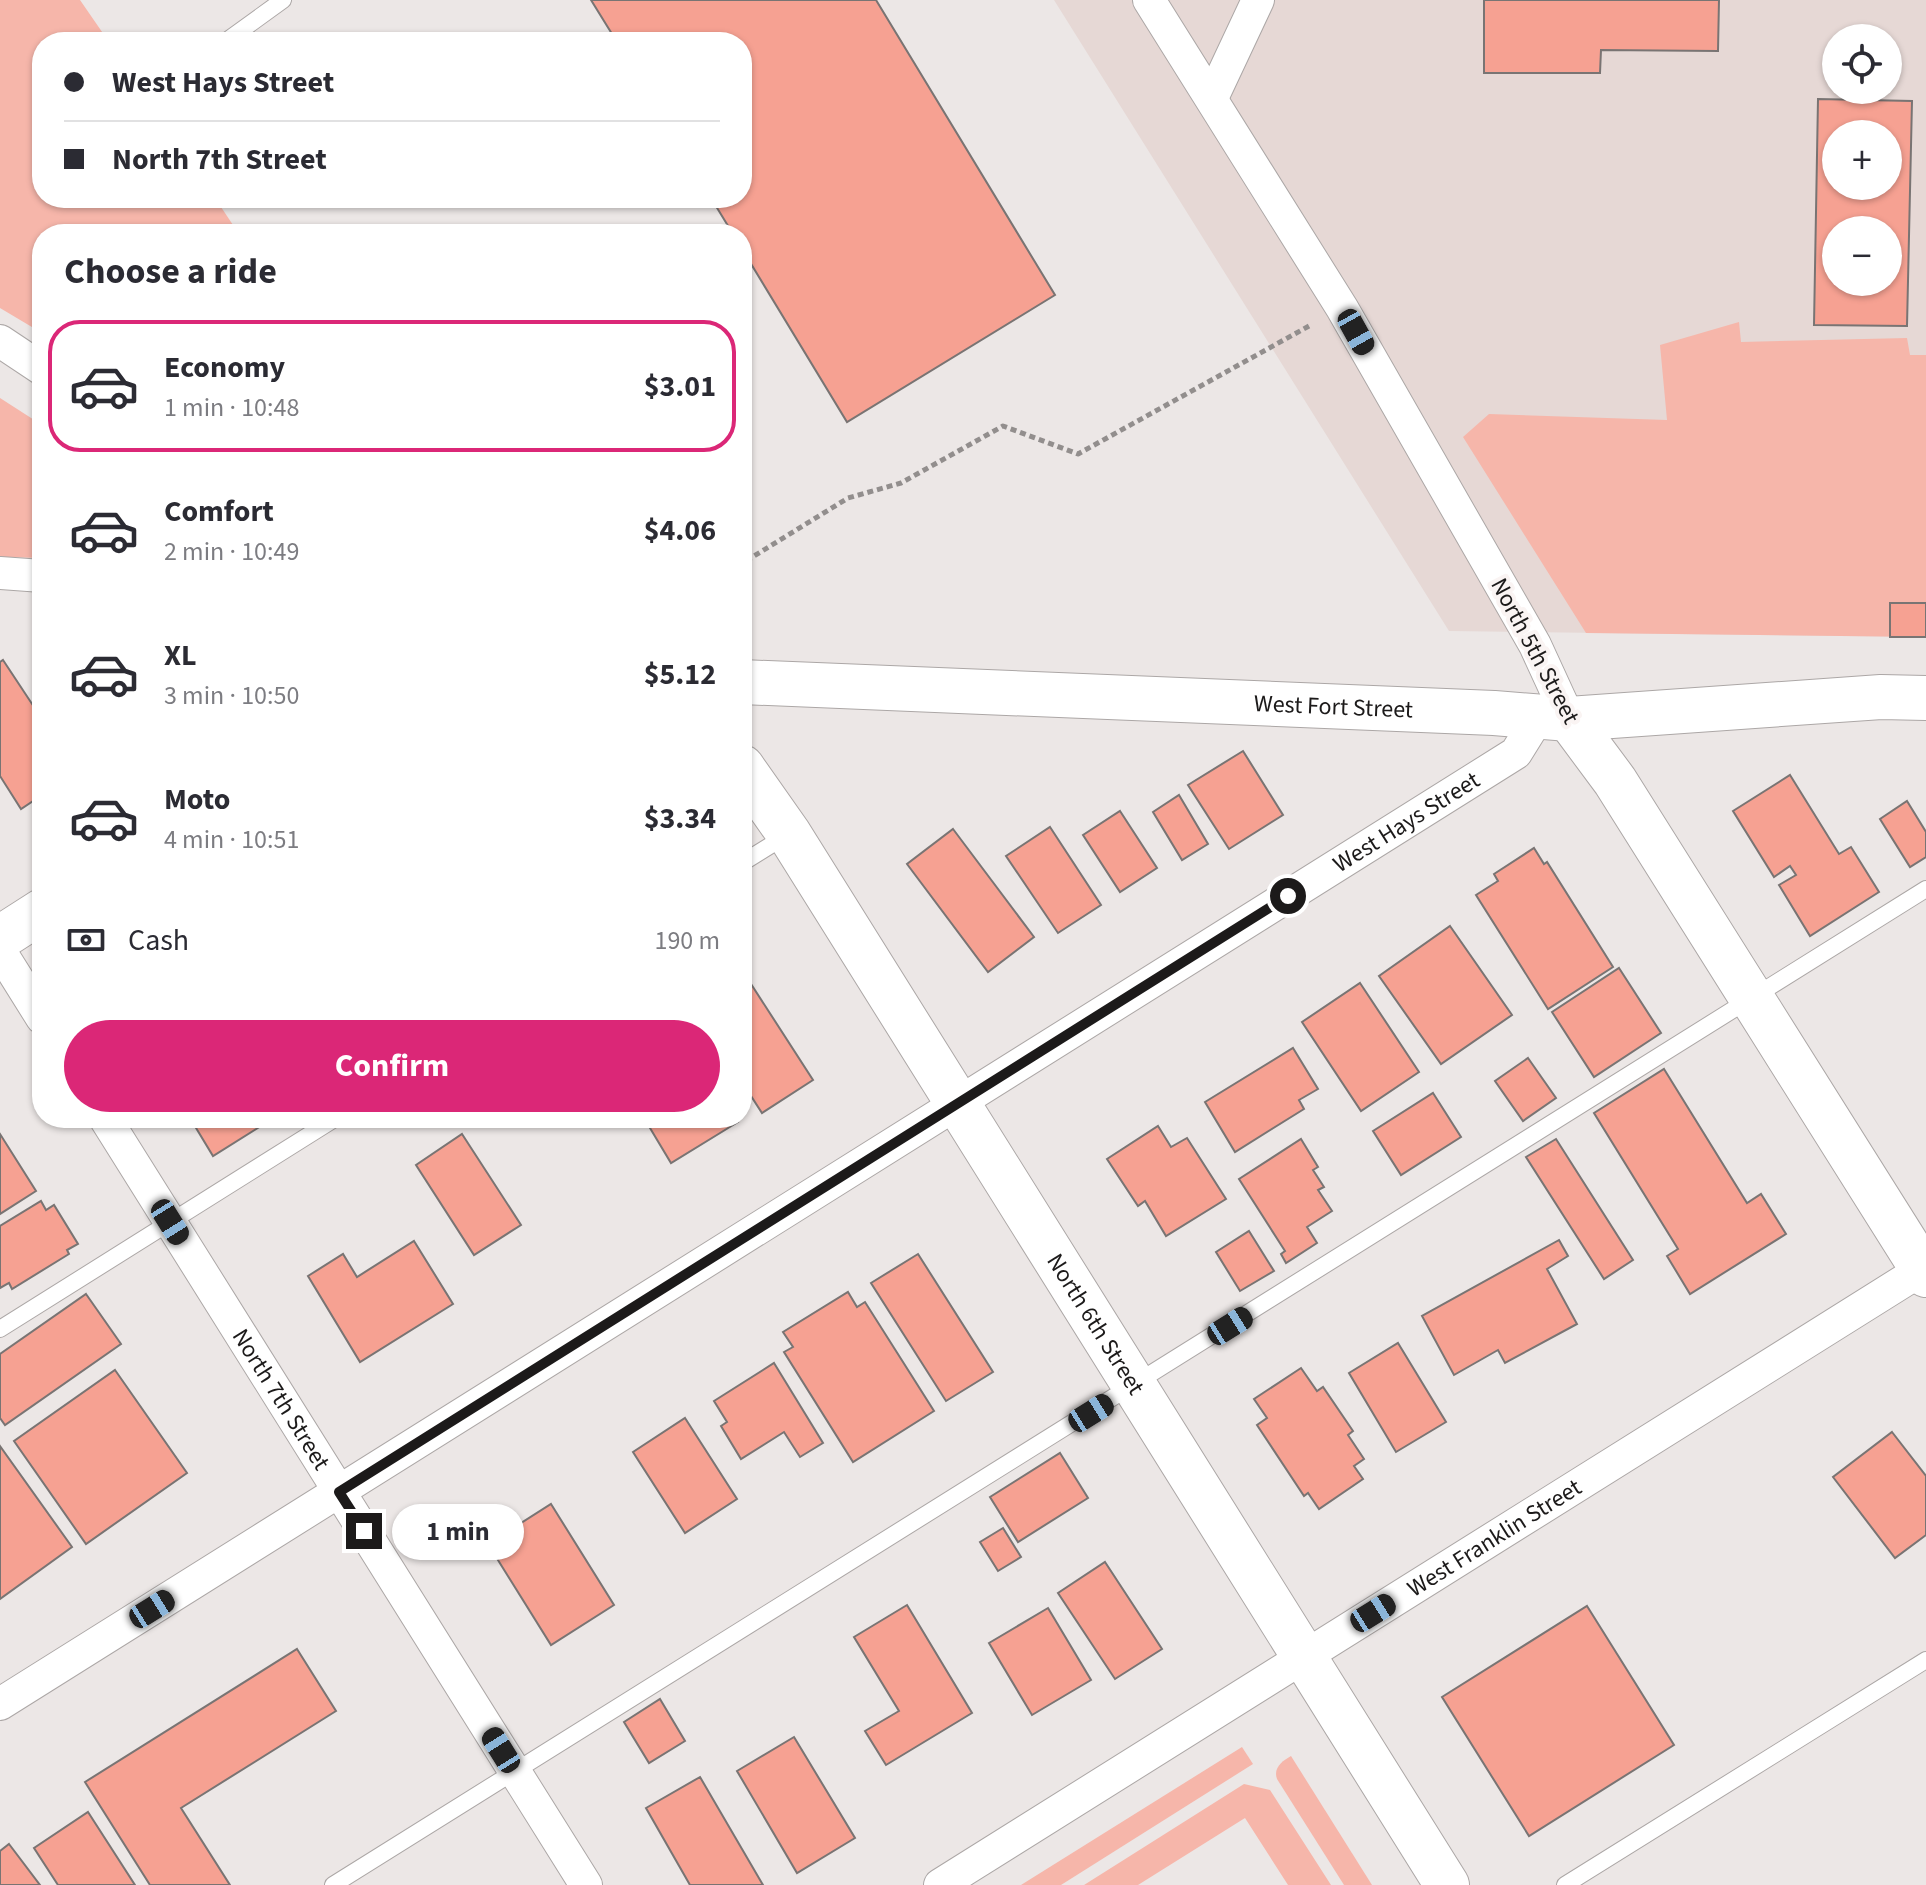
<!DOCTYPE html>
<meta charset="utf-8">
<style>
:root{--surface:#fff;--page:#f2f2f3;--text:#2b2b33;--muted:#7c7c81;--line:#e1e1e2;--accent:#db2777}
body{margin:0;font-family:"Source Sans 3",sans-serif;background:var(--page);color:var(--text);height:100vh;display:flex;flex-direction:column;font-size:30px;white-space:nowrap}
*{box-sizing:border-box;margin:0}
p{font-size:26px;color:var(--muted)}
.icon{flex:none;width:44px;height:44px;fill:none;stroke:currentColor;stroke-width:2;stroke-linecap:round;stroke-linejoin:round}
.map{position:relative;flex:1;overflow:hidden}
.details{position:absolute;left:32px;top:224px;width:720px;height:904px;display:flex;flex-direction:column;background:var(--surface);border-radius:32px;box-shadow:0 2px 6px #0004}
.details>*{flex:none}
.guide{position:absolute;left:32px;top:32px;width:720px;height:176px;border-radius:32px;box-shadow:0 2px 6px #0004;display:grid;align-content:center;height:176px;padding:0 32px;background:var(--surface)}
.fabs{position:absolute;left:1822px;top:24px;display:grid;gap:16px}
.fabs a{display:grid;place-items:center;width:80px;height:80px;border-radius:50%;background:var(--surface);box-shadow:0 2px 6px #0004;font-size:40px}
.end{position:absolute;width:36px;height:36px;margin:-18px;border:10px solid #1c1a1a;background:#fff;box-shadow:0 0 0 4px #fff}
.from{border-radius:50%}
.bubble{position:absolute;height:56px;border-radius:28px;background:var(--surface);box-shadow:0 2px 6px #0004;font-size:26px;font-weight:700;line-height:56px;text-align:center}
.car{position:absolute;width:24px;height:48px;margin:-24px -12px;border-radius:10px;box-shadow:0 0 6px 2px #0007;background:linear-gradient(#222 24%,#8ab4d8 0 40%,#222 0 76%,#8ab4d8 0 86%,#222 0)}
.guide b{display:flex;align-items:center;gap:28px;height:76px;font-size:30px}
.guide b+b{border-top:2px solid var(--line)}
.guide i{width:20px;height:20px;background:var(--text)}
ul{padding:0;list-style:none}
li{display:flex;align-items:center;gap:24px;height:132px;margin:0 16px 12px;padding:0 16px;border:4px solid transparent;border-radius:32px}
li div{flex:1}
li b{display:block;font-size:30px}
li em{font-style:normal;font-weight:700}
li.current{border-color:var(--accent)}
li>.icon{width:72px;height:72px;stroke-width:1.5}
h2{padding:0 32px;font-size:36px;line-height:96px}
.pay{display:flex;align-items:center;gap:20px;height:88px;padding:0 32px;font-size:30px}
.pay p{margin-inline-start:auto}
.cta{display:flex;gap:16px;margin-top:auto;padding:16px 32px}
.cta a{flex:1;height:92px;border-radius:48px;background:var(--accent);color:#fff;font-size:32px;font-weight:700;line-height:92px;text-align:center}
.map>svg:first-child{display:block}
.built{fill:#e6d8d5;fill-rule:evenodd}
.green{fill:#f6b6aa}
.building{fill:#f6a192;stroke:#797473;stroke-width:2;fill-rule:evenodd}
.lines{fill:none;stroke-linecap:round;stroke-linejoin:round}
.lane-casing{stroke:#aca7a6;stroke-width:18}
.street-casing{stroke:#aca7a6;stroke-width:34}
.secondary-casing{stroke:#aca7a6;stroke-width:46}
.path{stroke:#928e8d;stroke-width:5;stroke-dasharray:6 4;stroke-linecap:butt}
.lane{stroke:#fff;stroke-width:16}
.street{stroke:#fff;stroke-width:32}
.secondary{stroke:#fff;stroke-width:44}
.route{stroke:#1c1a1a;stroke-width:10}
.labels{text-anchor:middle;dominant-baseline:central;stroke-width:8;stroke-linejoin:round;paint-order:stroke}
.street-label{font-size:24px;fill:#1c1a1a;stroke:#faf4f3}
</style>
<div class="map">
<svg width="1926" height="1885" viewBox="0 0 1926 1885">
<rect width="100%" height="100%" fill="#ece7e6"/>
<!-- built -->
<path class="built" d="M1054 0H1926V637L1449 631ZM1836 38H1888V90H1836ZM1836 134H1888V186H1836ZM1836 230H1888V282H1836Z"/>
<!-- green -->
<g class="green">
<path d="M0 0H80L109 42H42V198H215L239 234H42V333L0 308Z"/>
<path d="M1739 322 1741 342 1907 338 1910 355H1926V637L1586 633 1463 437 1489 414 1667 420 1660 345Z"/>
<path d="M0 398 42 425V558L0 557Z"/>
<path d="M1242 1747 1253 1764 1061 1885H1021Z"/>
<path d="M1291 1756 1372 1885H1344L1277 1779C1273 1768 1282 1761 1291 1756Z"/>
<path d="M1244 1784 1270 1790 1331 1885H1288L1245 1818 1138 1885H1084Z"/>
</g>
<!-- building -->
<g class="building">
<path d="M591 0H876L1055 295 847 422 742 249V234H733L711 198H742V42H617Z"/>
<path d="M1484 0H1719L1718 51 1601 50 1600 73H1484Z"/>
<path d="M1818 99 1912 101 1907 326 1814 325ZM1836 134H1888V186H1836ZM1836 230H1888V282H1836Z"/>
<rect x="1890" y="603" width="36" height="34"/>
<path d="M3 660 42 719V795L21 809 0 776V662Z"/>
<path d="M1243 751 1283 815 1229 849 1188 785Z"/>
<path d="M1790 775 1839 854 1851 847 1879 892 1810 936 1779 885 1796 875 1790 866 1774 877 1733 811Z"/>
<path d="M1179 795 1208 844 1182 860 1153 812Z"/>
<path d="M1907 801 1926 832V857L1910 867 1880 819Z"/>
<path d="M1120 811 1157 868 1120 892 1083 835Z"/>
<path d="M1050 827 1101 905 1058 933 1006 856Z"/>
<path d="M953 829 1034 937 988 972 907 864Z"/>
<path d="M1534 848 1544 864 1547 862 1613 967 1548 1009 1476 895 1498 881 1494 874Z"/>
<path d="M1450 926 1512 1015 1441 1064 1379 976Z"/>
<path d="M1619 968 1661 1033 1594 1077 1552 1012Z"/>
<path d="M742 970 813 1080 762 1113 742 1082Z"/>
<path d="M1360 983 1419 1072 1361 1111 1302 1022Z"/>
<path d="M1293 1048 1318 1089 1299 1100 1304 1109 1235 1152 1205 1102Z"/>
<path d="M1528 1058 1556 1098 1523 1121 1495 1081Z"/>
<path d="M1664 1069 1747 1203 1761 1194 1786 1234 1690 1294 1667 1256 1678 1249 1594 1113Z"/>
<path d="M1433 1093 1461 1137 1401 1175 1373 1131Z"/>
<path d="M190 1118H256L261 1126 213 1156Z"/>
<path d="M644 1118H736L738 1122 671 1163Z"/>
<path d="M1158 1126 1171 1147 1187 1138 1226 1199 1166 1236 1145 1201 1138 1206 1107 1159Z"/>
<path d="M0 1134 36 1191 0 1214Z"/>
<path d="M462 1134 521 1225 474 1255 416 1165Z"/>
<path d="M1301 1139 1318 1167 1313 1170 1324 1187 1318 1190 1332 1211 1307 1227 1317 1243 1286 1263 1281 1254 1285 1251 1239 1179Z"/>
<path d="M1556 1139 1633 1260 1604 1279 1526 1157Z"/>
<path d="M41 1201 46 1210 54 1205 78 1244 67 1250 69 1254 12 1289 9 1283 0 1288V1226Z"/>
<path d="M1249 1231 1274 1271 1240 1291 1216 1252Z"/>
<path d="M1559 1240 1568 1256 1547 1269 1577 1324 1505 1363 1498 1350 1454 1375 1422 1316Z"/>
<path d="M414 1241 453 1304 360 1362 308 1276 343 1254 357 1277Z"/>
<path d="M918 1254 993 1372 946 1401 871 1283Z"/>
<path d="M848 1292 857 1307 865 1302 934 1411 853 1462 784 1352 793 1347 783 1332Z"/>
<path d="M86 1294 121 1344 5 1425 0 1418V1354Z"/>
<path d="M1398 1343 1446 1422 1396 1452 1349 1373Z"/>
<path d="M774 1363 823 1443 800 1457 784 1432 741 1459 721 1426 727 1422 714 1401Z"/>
<path d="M1301 1368 1317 1391 1323 1387 1353 1431 1348 1435 1364 1459 1354 1466 1363 1479 1319 1509 1308 1493 1304 1496 1257 1425 1267 1418 1254 1399Z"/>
<path d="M115 1370 187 1473 86 1544 14 1441Z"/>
<path d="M685 1418 737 1499 685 1533 633 1452Z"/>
<path d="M1892 1432 1926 1476V1535L1895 1558 1833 1477Z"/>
<path d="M0 1446 72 1547 0 1599Z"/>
<path d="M1060 1453 1088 1498 1018 1542 990 1497Z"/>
<path d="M551 1504 614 1605 551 1645 488 1544Z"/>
<path d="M1003 1528 1021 1557 998 1571 980 1542Z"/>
<path d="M1105 1562 1162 1649 1115 1679 1058 1593Z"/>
<path d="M907 1605 972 1713 886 1765 865 1731 899 1711 854 1637Z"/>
<path d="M1587 1606 1674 1745 1529 1836 1442 1697Z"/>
<path d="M1048 1608 1091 1680 1032 1715 989 1643Z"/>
<path d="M297 1649 336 1711 181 1808 230 1885H150L85 1782Z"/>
<path d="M660 1699 685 1741 649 1763 624 1722Z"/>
<path d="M794 1737 855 1838 797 1873 737 1771Z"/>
<path d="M700 1777 763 1885H690L646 1808Z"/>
<path d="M88 1812 135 1885H58L34 1848Z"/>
<path d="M9 1844 40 1885H0V1851Z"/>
</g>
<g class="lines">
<!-- lane casing -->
<g class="lane-casing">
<g id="lane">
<path d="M225 42 283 0"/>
<path d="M742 863 787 835"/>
<path d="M0 1329 336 1118"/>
<path d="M333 1885 1926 889"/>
<path d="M1565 1885 1926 1660"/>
</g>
</g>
<!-- street casing -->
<g class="street-casing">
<g id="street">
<path d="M1149 0 1342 308 1535 645 1569 719"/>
<path d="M1212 98 1258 0"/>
<path d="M0 341 42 369"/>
<path d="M0 573 42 576"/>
<path d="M0 951 42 1018"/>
<path id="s1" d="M105 1118 586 1885"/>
<path id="s2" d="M0 1704 1516 753 1539 716"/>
<path id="s3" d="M940 1885 1926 1267"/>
</g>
</g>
<!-- secondary casing -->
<g class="secondary-casing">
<g id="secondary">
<path id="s4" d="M742 682 1494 713 1569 719 1881 697 1926 698"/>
<path d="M1569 719 1615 781 1926 1275"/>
<path id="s5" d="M742 767 789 834 1447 1885"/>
<path d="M0 938 42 911"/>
</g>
</g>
<!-- path -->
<path class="path" d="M746 561 848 498 901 483 1003 426 1078 454 1309 326"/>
<!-- lane -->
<use href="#lane" class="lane"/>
<!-- street -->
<use href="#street" class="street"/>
<!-- secondary -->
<use href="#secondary" class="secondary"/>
</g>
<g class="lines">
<!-- route -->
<path class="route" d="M364 1531 339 1492 1288 896"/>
</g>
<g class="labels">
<!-- street labels -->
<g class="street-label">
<text transform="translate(1535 651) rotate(62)">North 5th Street</text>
<text stroke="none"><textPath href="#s4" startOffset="592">West Fort Street</textPath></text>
<text stroke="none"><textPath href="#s2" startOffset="1660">West Hays Street</textPath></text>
<text stroke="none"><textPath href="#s5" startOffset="660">North 6th Street</textPath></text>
<text stroke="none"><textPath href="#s1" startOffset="332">North 7th Street</textPath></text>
<text stroke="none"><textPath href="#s3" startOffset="654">West Franklin Street</textPath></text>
</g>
</g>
</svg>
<div class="fabs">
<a><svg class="icon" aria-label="locate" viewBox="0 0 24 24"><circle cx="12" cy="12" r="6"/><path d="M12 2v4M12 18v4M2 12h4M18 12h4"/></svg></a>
<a>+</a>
<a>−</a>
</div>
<i class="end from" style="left:1288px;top:896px"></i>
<i class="end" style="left:364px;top:1531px"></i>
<div class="bubble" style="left:392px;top:1504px;width:132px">1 min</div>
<i class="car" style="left:1356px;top:332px;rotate:151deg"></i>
<i class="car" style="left:170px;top:1222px;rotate:148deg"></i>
<i class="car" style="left:1230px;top:1326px;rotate:58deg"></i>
<i class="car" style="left:1091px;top:1413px;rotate:58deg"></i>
<i class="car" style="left:152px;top:1609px;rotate:58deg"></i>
<i class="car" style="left:1373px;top:1613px;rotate:58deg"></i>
<i class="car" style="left:501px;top:1750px;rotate:328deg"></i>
<div class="guide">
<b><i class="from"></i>West Hays Street</b>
<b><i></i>North 7th Street</b>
</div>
<section class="details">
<h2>Choose a ride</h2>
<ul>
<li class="current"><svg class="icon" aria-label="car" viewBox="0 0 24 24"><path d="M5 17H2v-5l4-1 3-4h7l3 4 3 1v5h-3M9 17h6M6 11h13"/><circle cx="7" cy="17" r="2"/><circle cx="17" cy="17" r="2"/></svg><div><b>Economy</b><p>1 min · 10:48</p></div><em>$3.01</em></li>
<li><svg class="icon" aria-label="car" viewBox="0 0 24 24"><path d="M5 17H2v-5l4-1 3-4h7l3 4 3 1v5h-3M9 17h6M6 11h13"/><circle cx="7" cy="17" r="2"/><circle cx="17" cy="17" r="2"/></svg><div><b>Comfort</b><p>2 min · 10:49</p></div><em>$4.06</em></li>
<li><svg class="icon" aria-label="car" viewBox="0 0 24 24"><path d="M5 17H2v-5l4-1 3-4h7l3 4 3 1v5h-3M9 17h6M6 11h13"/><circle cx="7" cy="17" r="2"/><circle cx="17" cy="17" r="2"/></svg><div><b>XL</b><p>3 min · 10:50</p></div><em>$5.12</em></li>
<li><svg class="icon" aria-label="car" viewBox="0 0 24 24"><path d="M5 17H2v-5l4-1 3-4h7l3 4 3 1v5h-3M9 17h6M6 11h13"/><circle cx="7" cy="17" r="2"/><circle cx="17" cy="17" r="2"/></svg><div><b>Moto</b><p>4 min · 10:51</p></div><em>$3.34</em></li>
</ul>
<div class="pay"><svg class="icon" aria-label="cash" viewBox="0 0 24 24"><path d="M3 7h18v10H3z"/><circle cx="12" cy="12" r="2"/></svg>Cash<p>190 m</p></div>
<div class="cta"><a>Confirm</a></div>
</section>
</div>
